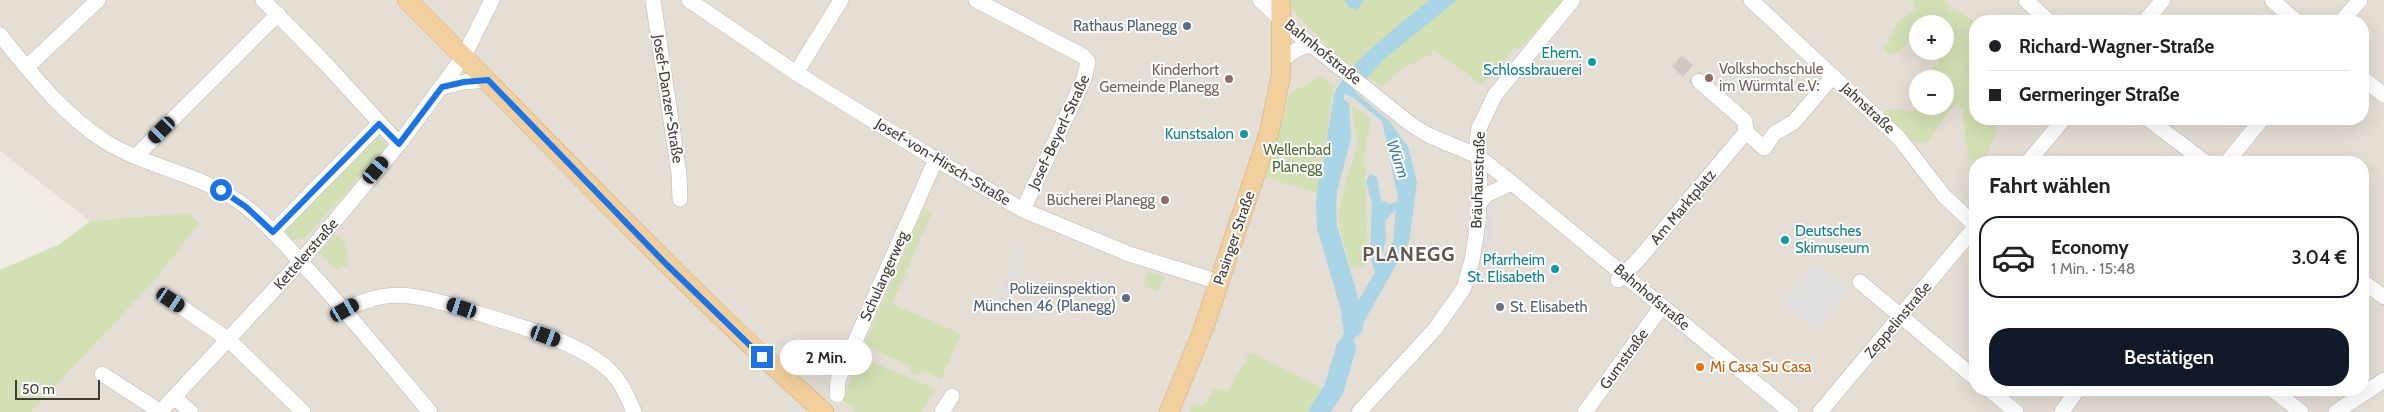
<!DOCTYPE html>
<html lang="de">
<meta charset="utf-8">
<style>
:root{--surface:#fff;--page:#f2f2f2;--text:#202124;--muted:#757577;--line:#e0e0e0;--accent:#111827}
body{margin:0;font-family:Cabin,sans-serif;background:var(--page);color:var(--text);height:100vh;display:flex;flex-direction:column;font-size:19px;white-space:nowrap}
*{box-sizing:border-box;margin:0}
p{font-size:16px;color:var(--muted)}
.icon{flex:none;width:28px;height:28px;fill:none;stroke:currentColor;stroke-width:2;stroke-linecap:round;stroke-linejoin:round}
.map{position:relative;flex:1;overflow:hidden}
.drawer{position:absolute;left:1969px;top:156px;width:400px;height:240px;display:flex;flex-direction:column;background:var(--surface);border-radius:20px;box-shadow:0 5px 20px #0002}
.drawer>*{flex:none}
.guide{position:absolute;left:1969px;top:15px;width:400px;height:110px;border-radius:20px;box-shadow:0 5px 20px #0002;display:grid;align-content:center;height:110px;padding:0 20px;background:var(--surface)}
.buttons{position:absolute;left:1909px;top:15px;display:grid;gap:10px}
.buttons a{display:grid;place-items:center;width:45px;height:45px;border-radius:50%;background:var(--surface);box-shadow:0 5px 20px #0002;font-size:25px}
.scale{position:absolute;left:15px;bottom:12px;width:85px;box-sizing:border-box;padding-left:5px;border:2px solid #433c36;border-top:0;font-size:14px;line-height:18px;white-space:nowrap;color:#433c36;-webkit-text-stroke:4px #fff;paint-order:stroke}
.end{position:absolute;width:22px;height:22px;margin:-11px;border:6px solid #1a73e8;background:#fff;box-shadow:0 0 0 2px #fff}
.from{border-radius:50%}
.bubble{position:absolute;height:35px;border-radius:18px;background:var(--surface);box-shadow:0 5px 20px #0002;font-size:16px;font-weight:600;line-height:35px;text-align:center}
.car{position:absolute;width:15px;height:30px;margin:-15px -8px;border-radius:6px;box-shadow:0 0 4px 1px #0007;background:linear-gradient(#222 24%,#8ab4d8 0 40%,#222 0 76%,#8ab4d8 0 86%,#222 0)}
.guide b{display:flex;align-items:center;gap:18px;height:48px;font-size:19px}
.guide b+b{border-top:1px solid var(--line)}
.guide i{width:12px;height:12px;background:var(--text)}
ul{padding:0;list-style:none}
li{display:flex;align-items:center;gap:15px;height:82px;margin:0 10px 8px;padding:0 10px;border:2px solid transparent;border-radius:20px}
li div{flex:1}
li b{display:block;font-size:19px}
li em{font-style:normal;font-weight:600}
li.on{border-color:var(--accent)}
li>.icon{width:45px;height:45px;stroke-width:1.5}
h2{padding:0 20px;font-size:22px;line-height:60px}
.cta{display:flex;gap:10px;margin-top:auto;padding:10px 20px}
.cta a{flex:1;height:58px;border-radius:20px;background:var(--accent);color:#fff;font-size:20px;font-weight:600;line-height:58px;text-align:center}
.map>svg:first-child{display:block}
.residential{fill:#e4ded5;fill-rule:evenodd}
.green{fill:#d2e0b4}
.parking{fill:#dfdddb}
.water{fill:#a9d5e7;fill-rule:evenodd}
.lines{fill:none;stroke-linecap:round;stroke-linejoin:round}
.river{stroke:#a9d5e7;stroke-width:20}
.minor-tunnel{stroke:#cec9c3;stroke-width:15;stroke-dasharray:15 8;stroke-linecap:butt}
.minor-casing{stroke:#beb6ad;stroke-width:16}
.major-casing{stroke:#d5aa71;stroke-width:20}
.minor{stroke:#fff;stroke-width:15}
.major{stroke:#f2d09e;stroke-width:19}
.route{stroke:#1a73e8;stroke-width:6}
.service-dot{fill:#5c6f8a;stroke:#fff;stroke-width:2}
.culture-dot{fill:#0f9aa8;stroke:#fff;stroke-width:2}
.education-dot{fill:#8d6e63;stroke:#fff;stroke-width:2}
.worship-dot{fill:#6b7280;stroke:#fff;stroke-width:2}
.food-dot{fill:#e8710a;stroke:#fff;stroke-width:2}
.labels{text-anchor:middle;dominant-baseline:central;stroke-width:4;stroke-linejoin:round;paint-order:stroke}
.service-label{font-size:15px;fill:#4e5e75;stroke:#fff;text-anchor:end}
.street-label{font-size:15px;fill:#433c36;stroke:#fff}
.culture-label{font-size:15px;fill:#0d838f;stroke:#fff;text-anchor:end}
.education-label{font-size:15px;fill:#785e54;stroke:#fff;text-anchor:end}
.park-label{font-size:15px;fill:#4f6d31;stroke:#fff}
.worship-label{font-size:15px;fill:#5b616d;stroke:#fff;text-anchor:start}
.food-label{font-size:15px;fill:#c56008;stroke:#fff;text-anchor:start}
.water-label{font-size:16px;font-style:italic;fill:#3b7d9a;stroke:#fff}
.district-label{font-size:20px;font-weight:bold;letter-spacing:1px;fill:#64594f;stroke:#fff}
</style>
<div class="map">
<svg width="2384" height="412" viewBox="0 0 2384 412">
<rect width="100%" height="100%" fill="#f1ece6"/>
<!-- residential -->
<path class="residential" d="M0 0H2384V412H31L153 282 188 213 90 221 0 151ZM1975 21H2362V119H1975ZM1918 24H1945V51H1918ZM1918 79H1945V106H1918ZM1975 162H2362V390H1975Z"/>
<!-- green -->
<g class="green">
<path d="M1291 0H1563L1519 49 1515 47 1482 85 1433 49 1432 54 1401 69 1383 86C1346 69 1320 36 1290 9Z"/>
<path d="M1912 0H1946L1950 10 1962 13 1975 22V119H1986L1996 124C1999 139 1987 145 1986 159 1980 163 1974 162 1968 158L1962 109 1958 103C1944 112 1937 130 1928 143L1907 141 1902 130 1883 118 1884 111C1894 107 1902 112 1913 111L1917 104 1918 106H1945V79H1931L1932 67 1938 65 1940 51H1945V24H1922L1920 21 1914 24C1909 39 1905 55 1887 54L1884 45 1889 42 1896 24 1914 9Z"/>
<path d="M1321 77 1334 85 1318 193 1264 177 1290 93Z"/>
<path d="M1352 105 1371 119 1364 156 1367 233 1364 266 1351 268 1338 220 1341 200 1358 142Z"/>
<path d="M376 134 385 144 384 149 306 237 294 240 284 231Z"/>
<path d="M924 208 932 212 892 304 961 334 941 379 922 371 918 376 910 372 911 366 864 345Z"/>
<path d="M188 213 199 223 153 282 31 412H0V270L60 244 90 221Z"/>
<path d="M336 234 346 243 348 265 339 267V273L319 252Z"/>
<path d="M1148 272 1164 277 1158 292 1144 285Z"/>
<path d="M1250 352 1324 389 1309 412H1189L1193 403 1203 406 1214 389 1229 391Z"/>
<path d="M858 356 935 389 921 412H857L844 401Z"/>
</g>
<!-- parking -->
<g class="parking">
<path d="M1489 203 1496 204 1487 260 1479 258Z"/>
<path d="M1020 244 1027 247 1001 311 994 308Z"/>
<path d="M1814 263 1849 289 1817 330 1782 303Z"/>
<path d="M1670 322 1716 359 1714 362 1668 325Z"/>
<path d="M1764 400 1776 410 1775 412H1768L1759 405Z"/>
</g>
<!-- water -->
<g class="water">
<path d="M1344 0H1364L1357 10 1349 7Z"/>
<path d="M1429 0H1457L1383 60 1355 92 1389 121 1408 147 1417 182 1409 242 1353 341 1345 365 1338 373 1334 362 1348 319 1375 272 1370 255 1372 203 1366 181 1370 174 1377 177 1381 200 1389 204 1397 202 1398 198 1382 121 1352 97 1345 94 1343 99 1349 103 1351 139 1333 206H1323L1317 201 1334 95C1347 62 1402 24 1429 0ZM1396 209 1393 241 1380 263 1386 239 1385 221Z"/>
</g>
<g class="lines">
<!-- river -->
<g class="river">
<path d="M1329 178 1326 204 1327 227 1350 305 1353 327"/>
<path d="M1319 412 1334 389 1346 348"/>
</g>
<!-- minor-tunnel -->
<path class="minor-tunnel" d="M1677 61 1699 81"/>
<!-- minor casing -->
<g class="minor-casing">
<g id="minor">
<path d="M263 0 327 65 399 144"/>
<path d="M653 0 679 174 680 199"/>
<path d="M689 0 796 73 927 154 1023 210 1129 254 1219 282"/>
<path d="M976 0 1083 56 1088 62 1084 79 1023 210"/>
<path d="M1260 0 1289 27 1409 123 1428 135 1478 156 1512 183 1791 412"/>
<path d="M1751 0 1899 138 1944 196 1975 225"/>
<path d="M2026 0 2048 21"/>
<path d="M2272 0 2296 21"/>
<path d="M2145 21 2163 0"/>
<path d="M2342 21 2360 0"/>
<path d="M0 35C32 74 63 115 106 142 150 169 205 174 246 207 270 226 291 251 312 274 353 319 391 366 430 412"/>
<path d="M1282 60C1291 52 1300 46 1313 45"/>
<path d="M27 67 98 0"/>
<path d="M796 73 841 0"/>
<path d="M2362 78 2384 95"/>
<path d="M1699 81 1745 121 1746 132 1764 148 1775 133 1794 122 1833 76"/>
<path d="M442 87 464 82 488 80"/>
<path d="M2148 119 2205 162"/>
<path d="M136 156 278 14"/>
<path d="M2028 162 2064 119"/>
<path d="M2227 162 2262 119"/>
<path d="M1479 204 1486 195 1512 183"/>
<path d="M273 232 379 124"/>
<path d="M1618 280 1638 260 1746 132"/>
<path d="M2362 281 2384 297"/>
<path d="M1860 282 1975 378"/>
<path d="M171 300 229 340 303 412"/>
<path d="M345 310C365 299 387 293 410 296 437 299 462 309 487 316 527 329 582 343 611 372 622 383 628 398 634 412"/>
<path d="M102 374 161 412"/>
<path d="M1990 390 2016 412"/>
<path d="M2273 390 2301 412"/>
<path d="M837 395 838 380 936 159"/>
<path d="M174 397 191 412"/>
<path d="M160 412 301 261 399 144 464 56 492 0"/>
<path d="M942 412 952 396"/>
<path d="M1359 412 1435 329 1464 288 1472 260 1478 223 1480 180 1477 141 1479 128 1495 95 1573 0"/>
<path d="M1585 412 1662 306"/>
<path d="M1820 412 1975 227"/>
<path d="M2062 412 2077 390"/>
<path d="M2336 412 2384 380"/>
</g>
</g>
<!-- major casing -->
<g class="major-casing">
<g id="major">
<path d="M407 0C546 138 678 282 824 412"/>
<path d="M1169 412 1203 330 1269 133 1281 75V0"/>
</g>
</g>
<!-- minor -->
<use href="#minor" class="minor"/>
<!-- major -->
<use href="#major" class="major"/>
</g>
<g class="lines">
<!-- route -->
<path class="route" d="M221 190 246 207 273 232 379 124 399 144 442 87 464 82 488 80 666 264 762 357"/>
</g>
<!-- markers -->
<g class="service-dot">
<circle cx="1187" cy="26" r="5"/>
<circle cx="1126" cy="298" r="5"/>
</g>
<g class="culture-dot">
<circle cx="1592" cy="62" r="5"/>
<circle cx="1244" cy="134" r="5"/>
<circle cx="1785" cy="240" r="5"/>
<circle cx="1555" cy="269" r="5"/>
</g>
<g class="education-dot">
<circle cx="1709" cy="78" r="5"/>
<circle cx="1229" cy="79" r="5"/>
<circle cx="1165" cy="200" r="5"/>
</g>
<circle class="worship-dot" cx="1500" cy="307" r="5"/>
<circle class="food-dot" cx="1700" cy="367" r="5"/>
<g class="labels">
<!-- service labels -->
<g class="service-label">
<text x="1177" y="26">Rathaus Planegg</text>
<text x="1116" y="289">Polizeiinspektion<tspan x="1116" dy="17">München 46 (Planegg)</tspan></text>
</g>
<!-- street labels -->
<g class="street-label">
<text transform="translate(1323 52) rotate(39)">Bahnhofstraße</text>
<text transform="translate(668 99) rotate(81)">Josef-Danzer-Straße</text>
<text transform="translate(1868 108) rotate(43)">Jahnstraße</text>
<text transform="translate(1059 132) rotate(-65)">Josef-Beyerl-Straße</text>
<text transform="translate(943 162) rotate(31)">Josef-von-Hirsch-Straße</text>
<text transform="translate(1478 180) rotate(-88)">Bräuhausstraße</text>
<text transform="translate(1683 207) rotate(-50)">Am Marktplatz</text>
<text transform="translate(1234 238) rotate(-71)">Pasinger Straße</text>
<text transform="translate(306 254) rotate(-49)">Kettelerstraße</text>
<text transform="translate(884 276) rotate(-66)">Schulangerweg</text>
<text transform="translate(1652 297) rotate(40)">Bahnhofstraße</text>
<text transform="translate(1898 320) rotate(-50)">Zeppelinstraße</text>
<text transform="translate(1624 359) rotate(-54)">Gumstraße</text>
</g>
<!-- culture labels -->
<g class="culture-label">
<text x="1582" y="53">Ehem.<tspan x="1582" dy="17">Schlossbrauerei</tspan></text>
<text x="1234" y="134">Kunstsalon</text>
<text x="1795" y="231" text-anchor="start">Deutsches<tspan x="1795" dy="17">Skimuseum</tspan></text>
<text x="1545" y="260">Pfarrheim<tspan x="1545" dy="17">St. Elisabeth</tspan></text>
</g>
<!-- education labels -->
<g class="education-label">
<text x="1719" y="69" text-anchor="start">Volkshochschule<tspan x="1719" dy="17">im Würmtal e.V:</tspan></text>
<text x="1219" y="70">Kinderhort<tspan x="1219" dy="17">Gemeinde Planegg</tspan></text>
<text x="1155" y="200">Bücherei Planegg</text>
</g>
<!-- park labels -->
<g class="park-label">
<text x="1297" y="150">Wellenbad<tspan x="1297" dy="17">Planegg</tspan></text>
</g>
<!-- worship labels -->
<g class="worship-label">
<text x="1510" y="307">St. Elisabeth</text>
</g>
<!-- food labels -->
<g class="food-label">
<text x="1710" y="367">Mi Casa Su Casa</text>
</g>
<!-- water labels -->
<g class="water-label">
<text transform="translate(1398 159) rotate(71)">Würm</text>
</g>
<!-- district labels -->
<g class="district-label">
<text x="1409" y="254">PLANEGG</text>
</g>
</g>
</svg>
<div class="buttons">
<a>+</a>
<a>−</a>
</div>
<div class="scale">50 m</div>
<i class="end from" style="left:221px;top:190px"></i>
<i class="end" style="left:762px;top:357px"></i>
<div class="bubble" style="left:780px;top:340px;width:92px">2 Min.</div>
<i class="car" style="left:162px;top:130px;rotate:225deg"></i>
<i class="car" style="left:376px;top:170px;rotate:40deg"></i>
<i class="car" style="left:171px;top:300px;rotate:124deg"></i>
<i class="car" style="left:462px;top:308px;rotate:288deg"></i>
<i class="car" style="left:345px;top:310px;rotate:60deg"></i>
<i class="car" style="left:546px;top:336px;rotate:110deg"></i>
<div class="guide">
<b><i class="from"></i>Richard-Wagner-Straße</b>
<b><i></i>Germeringer Straße</b>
</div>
<section class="drawer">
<h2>Fahrt wählen</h2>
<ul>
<li class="on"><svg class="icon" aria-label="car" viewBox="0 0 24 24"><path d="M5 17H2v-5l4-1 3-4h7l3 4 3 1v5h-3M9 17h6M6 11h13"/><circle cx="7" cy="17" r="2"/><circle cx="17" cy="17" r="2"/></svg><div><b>Economy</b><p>1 Min. · 15:48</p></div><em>3.04 €</em></li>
</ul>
<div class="cta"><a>Bestätigen</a></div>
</section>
</div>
